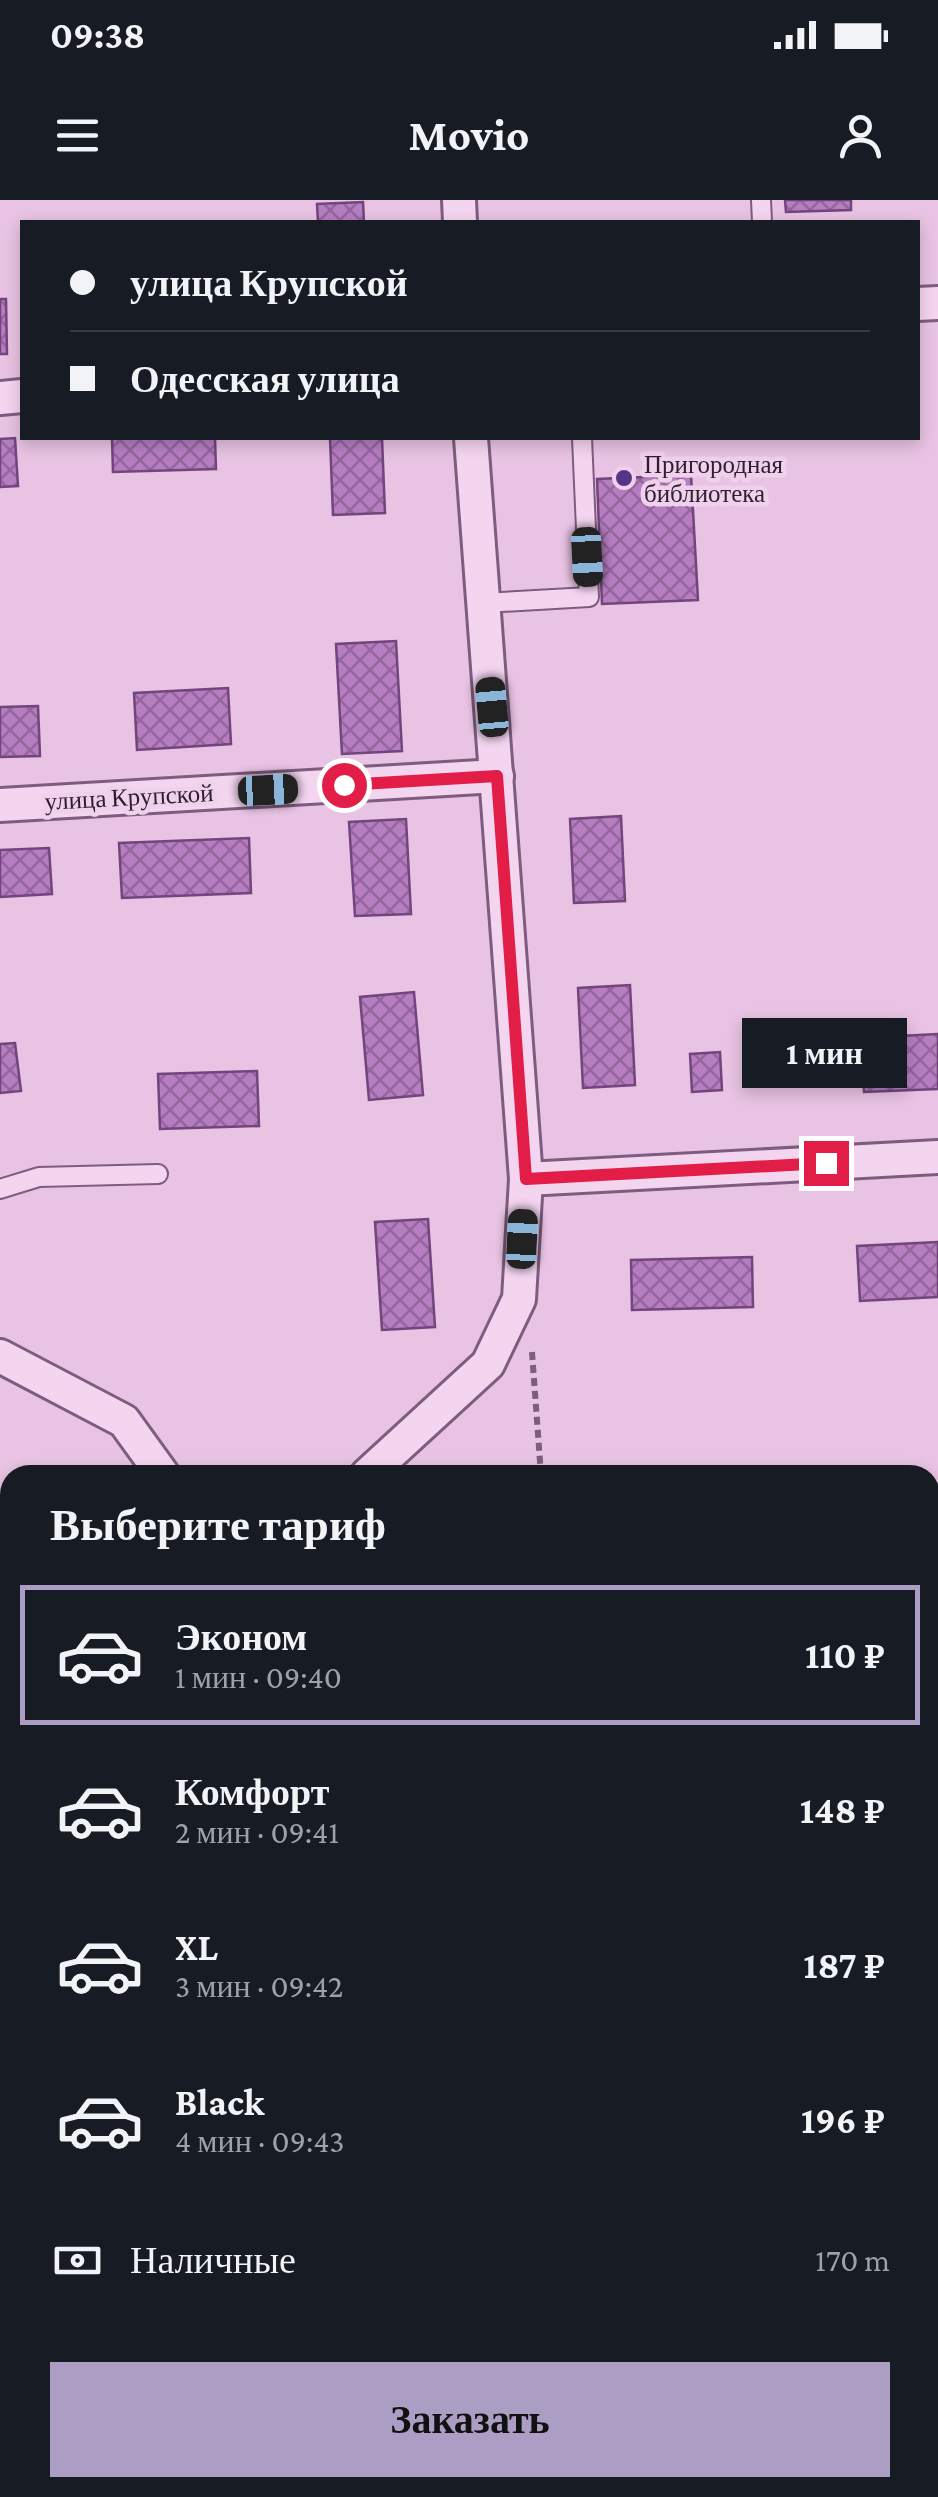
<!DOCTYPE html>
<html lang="ru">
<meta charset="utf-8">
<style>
:root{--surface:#171b24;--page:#20242c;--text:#f1f3f6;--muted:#9ea1a6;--line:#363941;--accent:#ab9dc4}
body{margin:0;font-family:"Crimson Pro",serif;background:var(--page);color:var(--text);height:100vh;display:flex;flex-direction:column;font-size:38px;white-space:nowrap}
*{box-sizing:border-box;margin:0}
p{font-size:32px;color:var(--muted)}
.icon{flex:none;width:55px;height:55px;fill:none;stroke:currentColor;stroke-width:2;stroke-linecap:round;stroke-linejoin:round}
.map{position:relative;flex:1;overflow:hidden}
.panel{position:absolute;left:0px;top:1265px;width:940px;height:1032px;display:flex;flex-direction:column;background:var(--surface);border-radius:30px 30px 0 0;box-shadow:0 5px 15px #0003}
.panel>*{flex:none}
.banner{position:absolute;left:20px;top:20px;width:900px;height:220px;border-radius:0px;box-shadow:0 5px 15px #0003;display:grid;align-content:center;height:220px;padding:0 50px;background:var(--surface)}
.end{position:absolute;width:45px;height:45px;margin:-22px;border:12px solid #e11d48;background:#fff;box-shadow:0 0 0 5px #fff}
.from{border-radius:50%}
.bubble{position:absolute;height:70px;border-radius:0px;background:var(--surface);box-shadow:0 5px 15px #0003;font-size:32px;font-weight:700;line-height:70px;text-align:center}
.car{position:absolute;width:30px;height:60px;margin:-30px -15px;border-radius:12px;box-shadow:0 0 8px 2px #0007;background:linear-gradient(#222 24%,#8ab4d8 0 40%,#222 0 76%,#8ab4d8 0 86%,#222 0)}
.banner b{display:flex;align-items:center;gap:35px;height:95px;font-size:38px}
.banner b+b{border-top:2px solid var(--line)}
.banner i{width:25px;height:25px;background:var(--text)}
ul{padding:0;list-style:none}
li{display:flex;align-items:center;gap:30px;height:140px;margin:0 20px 15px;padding:0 30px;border:5px solid transparent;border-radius:0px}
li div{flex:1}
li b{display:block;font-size:38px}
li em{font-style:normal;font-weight:700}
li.selected{border-color:var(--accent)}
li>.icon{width:90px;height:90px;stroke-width:1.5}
h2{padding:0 50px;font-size:45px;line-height:120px}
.pay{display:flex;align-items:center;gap:25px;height:110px;padding:0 50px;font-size:38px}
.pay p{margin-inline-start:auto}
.cta{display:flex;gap:20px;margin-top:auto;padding:20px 50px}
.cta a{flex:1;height:115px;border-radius:0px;background:var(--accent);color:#111;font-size:40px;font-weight:700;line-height:115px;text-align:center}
.status{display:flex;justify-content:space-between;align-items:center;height:70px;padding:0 50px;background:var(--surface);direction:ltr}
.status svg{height:28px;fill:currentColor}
header{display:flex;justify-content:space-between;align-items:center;height:130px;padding:0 50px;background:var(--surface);font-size:45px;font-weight:700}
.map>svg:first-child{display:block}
.forest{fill:url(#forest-firs)}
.building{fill:url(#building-cross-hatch);stroke:#72457c;stroke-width:2.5}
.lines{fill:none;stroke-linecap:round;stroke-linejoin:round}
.service-casing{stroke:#7e5c80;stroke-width:22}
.minor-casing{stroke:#7e5c80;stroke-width:38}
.path{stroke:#7e5c80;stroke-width:6;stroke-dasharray:8 5;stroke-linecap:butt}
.service{stroke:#f4d5f0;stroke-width:18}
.minor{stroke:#f4d5f0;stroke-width:32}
.route{stroke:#e11d48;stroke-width:12}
.poi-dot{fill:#563487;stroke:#f0d1ec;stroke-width:4}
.labels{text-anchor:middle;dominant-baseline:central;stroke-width:9;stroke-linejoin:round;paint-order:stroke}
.poi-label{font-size:25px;fill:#2f1e31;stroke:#f0d1ec;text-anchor:start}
.street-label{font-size:25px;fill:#2f1e31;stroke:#f0d1ec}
</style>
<div class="status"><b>09:38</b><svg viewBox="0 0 49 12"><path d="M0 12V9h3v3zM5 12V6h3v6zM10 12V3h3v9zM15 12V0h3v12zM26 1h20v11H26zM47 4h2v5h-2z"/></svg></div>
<header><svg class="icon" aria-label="menu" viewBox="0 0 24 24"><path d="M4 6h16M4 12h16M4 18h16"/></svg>Movio<svg class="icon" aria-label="person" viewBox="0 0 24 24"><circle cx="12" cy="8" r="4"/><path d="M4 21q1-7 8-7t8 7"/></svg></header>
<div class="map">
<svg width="938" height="2297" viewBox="0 0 938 2297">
<defs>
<pattern id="forest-firs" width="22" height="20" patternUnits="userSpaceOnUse" patternTransform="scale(2.5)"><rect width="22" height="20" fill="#c498ad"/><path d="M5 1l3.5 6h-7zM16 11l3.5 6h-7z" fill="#a07b8d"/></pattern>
<pattern id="building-cross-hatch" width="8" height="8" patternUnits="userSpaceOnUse" patternTransform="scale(2.5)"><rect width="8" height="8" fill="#b67dc1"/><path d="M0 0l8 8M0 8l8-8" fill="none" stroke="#94669d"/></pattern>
</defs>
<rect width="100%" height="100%" fill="#e8c3e3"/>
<!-- forest -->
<path class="forest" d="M0 1745 10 1801V2288H337L340 2297H0Z"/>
<!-- building -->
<g class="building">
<path d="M785 0H851V10L786 12Z"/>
<path d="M363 2 364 22H318L317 4Z"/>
<path d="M0 99H6L7 154H0Z"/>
<path d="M15 238 18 286 0 287V239Z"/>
<path d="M112 238H215L216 269 113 272Z"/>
<path d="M330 238H382L385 313 333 315Z"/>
<path d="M691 275 698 400 602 404 597 279Z"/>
<path d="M396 441 402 551 342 554 336 444Z"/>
<path d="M228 488 231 544 137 550 134 493Z"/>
<path d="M38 506 40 556 0 557V507Z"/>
<path d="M621 616 625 701 574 703 570 619Z"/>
<path d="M406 619 411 714 355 716 349 622Z"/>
<path d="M249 638 251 693 122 698 119 643Z"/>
<path d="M49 648 52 694 0 697V650Z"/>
<path d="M630 785 635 885 583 888 578 788Z"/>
<path d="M414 792 423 895 369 900 360 797Z"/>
<path d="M938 834V889L864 892 861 838Z"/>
<path d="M15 843 21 891 0 893V844Z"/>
<path d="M720 852 722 890 692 892 690 854Z"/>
<path d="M257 871 259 926 160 929 158 874Z"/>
<path d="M428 1019 435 1127 382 1130 375 1022Z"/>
<path d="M938 1042V1097L860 1101 857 1046Z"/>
<path d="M752 1057 753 1107 632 1110 631 1060Z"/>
<rect x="930" y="1796" width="8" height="30"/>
<path d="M930 1949 938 1950V1984L930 1983Z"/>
</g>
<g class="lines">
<!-- service casing -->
<g class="service-casing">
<g id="service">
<path d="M761 0 762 22"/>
<path d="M484 403 589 397 582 238"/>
<path d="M0 989 39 977 158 974"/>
</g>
</g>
<!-- minor casing -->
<g class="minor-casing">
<g id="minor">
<path d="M459 0 460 22"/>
<path d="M918 104 938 103"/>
<path d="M0 198 22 196"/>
<path d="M0 605 497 576"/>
<path d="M526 979 938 957"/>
<path d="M0 1156 124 1221 163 1275"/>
<path d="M367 1275 488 1164 519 1099 526 979 471 238"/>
<path d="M930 1523 938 1522"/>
<path d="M930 1894H938"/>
<path d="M555 2288 556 2297"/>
</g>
</g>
<!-- path -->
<path class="path" d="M532 1152 541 1275"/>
<!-- service -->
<use href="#service" class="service"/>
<!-- minor -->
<use href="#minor" class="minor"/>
</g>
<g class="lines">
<!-- route -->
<path class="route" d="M344 585 497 576 526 979 826 963"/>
</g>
<!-- markers -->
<circle class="poi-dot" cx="624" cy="278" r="10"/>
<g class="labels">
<!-- poi labels -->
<g class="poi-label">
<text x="644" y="264">Пригородная<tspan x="644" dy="29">библиотека</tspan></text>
</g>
<!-- street labels -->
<g class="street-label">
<text transform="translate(129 597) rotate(-3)">улица Крупской</text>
</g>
</g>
</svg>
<i class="end from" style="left:344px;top:585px"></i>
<i class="end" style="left:826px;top:963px"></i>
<div class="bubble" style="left:742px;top:818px;width:165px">1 мин</div>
<i class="car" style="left:587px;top:357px;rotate:177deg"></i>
<i class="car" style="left:492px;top:507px;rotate:355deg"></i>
<i class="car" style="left:268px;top:590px;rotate:87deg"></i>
<i class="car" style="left:522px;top:1039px;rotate:3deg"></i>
<div class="banner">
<b><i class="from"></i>улица Крупской</b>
<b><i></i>Одесская улица</b>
</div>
<section class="panel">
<h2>Выберите тариф</h2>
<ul>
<li class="selected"><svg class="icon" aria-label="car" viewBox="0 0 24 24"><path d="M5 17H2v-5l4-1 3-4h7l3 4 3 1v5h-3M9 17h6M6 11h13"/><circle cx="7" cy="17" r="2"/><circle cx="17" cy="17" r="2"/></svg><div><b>Эконом</b><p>1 мин · 09:40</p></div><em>110 ₽</em></li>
<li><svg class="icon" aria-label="car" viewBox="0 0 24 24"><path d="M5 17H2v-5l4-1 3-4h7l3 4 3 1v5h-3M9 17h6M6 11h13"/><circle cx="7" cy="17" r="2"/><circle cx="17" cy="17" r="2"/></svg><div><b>Комфорт</b><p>2 мин · 09:41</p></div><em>148 ₽</em></li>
<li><svg class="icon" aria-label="car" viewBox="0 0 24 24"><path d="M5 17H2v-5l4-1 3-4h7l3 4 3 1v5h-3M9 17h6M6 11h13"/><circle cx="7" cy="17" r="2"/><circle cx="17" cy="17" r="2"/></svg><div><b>XL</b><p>3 мин · 09:42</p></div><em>187 ₽</em></li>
<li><svg class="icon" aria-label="car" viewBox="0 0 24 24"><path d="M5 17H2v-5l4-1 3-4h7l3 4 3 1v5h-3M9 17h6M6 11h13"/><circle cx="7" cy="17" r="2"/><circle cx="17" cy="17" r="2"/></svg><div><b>Black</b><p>4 мин · 09:43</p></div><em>196 ₽</em></li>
</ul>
<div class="pay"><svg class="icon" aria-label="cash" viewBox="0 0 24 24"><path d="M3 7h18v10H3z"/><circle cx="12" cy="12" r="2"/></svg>Наличные<p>170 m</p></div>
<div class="cta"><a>Заказать</a></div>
</section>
</div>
